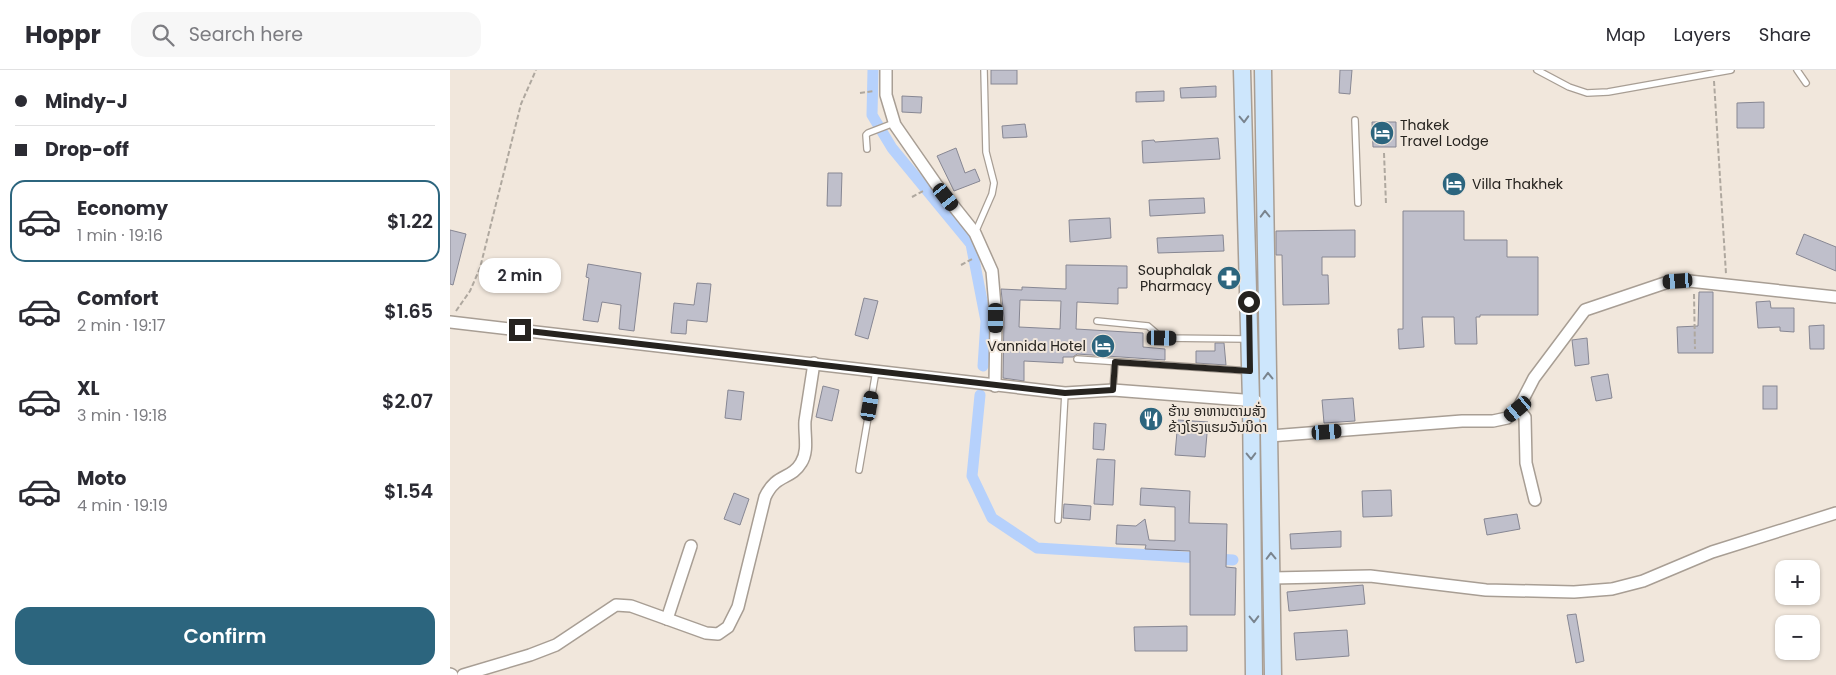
<!DOCTYPE html>
<meta charset="utf-8">
<style>
:root{--surface:#fff;--page:#f7f7f7;--text:#2b2b33;--muted:#7c7c81;--line:#e1e1e2;--accent:#2c657e}
body{margin:0;font-family:Poppins,"Noto Sans Lao",sans-serif;background:var(--page);color:var(--text);height:100vh;display:flex;flex-direction:column;font-size:19px;white-space:nowrap}
*{box-sizing:border-box;margin:0}
p{font-size:16px;color:var(--muted)}
.icon{flex:none;width:28px;height:28px;fill:none;stroke:currentColor;stroke-width:2;stroke-linecap:round;stroke-linejoin:round}
.map{position:relative;flex:1;overflow:hidden}
.sheet{display:flex;flex-direction:column;background:var(--surface);width:450px}
.sheet>*{flex:none}
.banner{display:grid;align-content:center;height:110px;padding:0 15px;background:var(--surface)}
.fabs{position:absolute;left:1325px;top:490px;display:grid;gap:10px}
.fabs a{display:grid;place-items:center;width:45px;height:45px;border-radius:10px;background:var(--surface);box-shadow:0 1px 4px #0004;font-size:25px}
.end{position:absolute;width:22px;height:22px;margin:-11px;border:6px solid #26231f;background:#fff;box-shadow:0 0 0 2px #fff}
.from{border-radius:50%}
.bubble{position:absolute;height:35px;border-radius:15px;background:var(--surface);box-shadow:0 1px 4px #0004;font-size:16px;font-weight:600;line-height:35px;text-align:center}
.car{position:absolute;width:15px;height:30px;margin:-15px -8px;border-radius:6px;box-shadow:0 0 4px 1px #0007;background:linear-gradient(#222 24%,#8ab4d8 0 40%,#222 0 76%,#8ab4d8 0 86%,#222 0)}
.banner b{display:flex;align-items:center;gap:18px;height:48px;font-size:19px}
.banner b+b{border-top:1px solid var(--line)}
.banner i{width:12px;height:12px;background:var(--text)}
ul{padding:0;list-style:none}
li{display:flex;align-items:center;gap:15px;height:82px;margin:0 10px 8px;padding:0 5px;border:2px solid transparent;border-radius:15px}
li div{flex:1}
li b{display:block;font-size:19px}
li em{font-style:normal;font-weight:600}
li.active{border-color:var(--accent)}
li>.icon{width:45px;height:45px;stroke-width:1.5}
.cta{display:flex;gap:10px;margin-top:auto;padding:10px 15px}
.cta a{flex:1;height:58px;border-radius:15px;background:var(--accent);color:#fff;font-size:20px;font-weight:600;line-height:58px;text-align:center}
header{display:flex;align-items:center;gap:30px;box-sizing:border-box;height:70px;padding:0 25px;background:var(--surface);border-bottom:1px solid var(--line)}
header strong{font-size:24px}
nav{display:flex;gap:28px;margin-inline-start:auto;font-size:18px}
.search{width:350px;height:45px;background:var(--page);display:flex;align-items:center;gap:12px;box-sizing:border-box;padding:0 18px;border-radius:15px;color:var(--muted);font-size:19px}
main{display:flex;flex:1;min-height:0}
.map>svg:first-child{display:block}
.lines{fill:none;stroke-linecap:round;stroke-linejoin:round}
.canal{stroke:#b6d1fc;stroke-width:11}
.building{fill:#bfbfcb;stroke:#878793;fill-rule:evenodd}
.service-casing{stroke:#a89e94;stroke-width:8}
.minor-casing{stroke:#a89e94;stroke-width:14}
.secondary-casing{stroke:#a89e94;stroke-width:19}
.path{stroke:#afa89f;stroke-width:2;stroke-dasharray:5 2.5;stroke-linecap:butt}
.service{stroke:#fff;stroke-width:5.5}
.minor{stroke:#fff;stroke-width:11}
.secondary{stroke:#cde6fc;stroke-width:16}
.oneway{stroke:#7a848e}
.route{stroke:#26231f;stroke-width:6}
.labels{text-anchor:middle;dominant-baseline:central;stroke-width:4;stroke-linejoin:round;paint-order:stroke}
.poi-label{font-size:14px;fill:#26231f;stroke:#f1e7dc;text-anchor:start}
</style>
<header>
<strong>Hoppr</strong>
<div class="search"><svg class="icon" aria-label="search" viewBox="0 0 24 24"><circle cx="10" cy="10" r="6"/><path d="M15 15l6 6"/></svg>Search here</div>
<nav><a>Map</a><a>Layers</a><a>Share</a></nav>
</header>
<main>
<section class="sheet">
<div class="banner">
<b><i class="from"></i>Mindy-J</b>
<b><i></i>Drop-off</b>
</div>
<ul>
<li class="active"><svg class="icon" aria-label="car" viewBox="0 0 24 24"><path d="M5 17H2v-5l4-1 3-4h7l3 4 3 1v5h-3M9 17h6M6 11h13"/><circle cx="7" cy="17" r="2"/><circle cx="17" cy="17" r="2"/></svg><div><b>Economy</b><p>1 min · 19:16</p></div><em>$1.22</em></li>
<li><svg class="icon" aria-label="car" viewBox="0 0 24 24"><path d="M5 17H2v-5l4-1 3-4h7l3 4 3 1v5h-3M9 17h6M6 11h13"/><circle cx="7" cy="17" r="2"/><circle cx="17" cy="17" r="2"/></svg><div><b>Comfort</b><p>2 min · 19:17</p></div><em>$1.65</em></li>
<li><svg class="icon" aria-label="car" viewBox="0 0 24 24"><path d="M5 17H2v-5l4-1 3-4h7l3 4 3 1v5h-3M9 17h6M6 11h13"/><circle cx="7" cy="17" r="2"/><circle cx="17" cy="17" r="2"/></svg><div><b>XL</b><p>3 min · 19:18</p></div><em>$2.07</em></li>
<li><svg class="icon" aria-label="car" viewBox="0 0 24 24"><path d="M5 17H2v-5l4-1 3-4h7l3 4 3 1v5h-3M9 17h6M6 11h13"/><circle cx="7" cy="17" r="2"/><circle cx="17" cy="17" r="2"/></svg><div><b>Moto</b><p>4 min · 19:19</p></div><em>$1.54</em></li>
</ul>
<div class="cta"><a>Confirm</a></div>
</section>
<div class="map">
<svg width="1386" height="605" viewBox="0 0 1386 605">
<rect width="100%" height="100%" fill="#f1e7dc"/>
<g class="lines">
<!-- canal -->
<g class="canal">
<path d="M423 0 422 45 442 78 521 174 536 251 533 296"/>
<path d="M530 325 522 406 542 448 587 478 783 490"/>
</g>
</g>
<!-- building -->
<g class="building">
<rect x="541" y="0" width="26" height="14"/>
<path d="M890 0H902L900 24 889 23Z"/>
<path d="M766 16V27L731 28 730 18Z"/>
<path d="M714 21V31L686 32V22Z"/>
<path d="M452 26 472 27 471 43 452 42Z"/>
<path d="M1314 32V58H1287V33Z"/>
<path d="M922 52H946V77H923Z"/>
<path d="M575 54 577 67 553 68 552 56Z"/>
<path d="M768 68 770 89 693 93 692 71 704 70 705 72Z"/>
<path d="M506 78 515 103 525 99 530 111 504 121 487 86Z"/>
<path d="M378 103H392L391 136H377Z"/>
<path d="M754 128 755 143 700 146 699 130Z"/>
<path d="M953 141H1014V170H1057V187H1088V245H1030V247H1026L1027 274H1005L1004 247H972L974 277 949 279 948 259H953Z"/>
<path d="M660 148 661 168 620 172 619 150Z"/>
<path d="M0 160 16 164 3 215 0 214Z"/>
<path d="M905 160V187H872V205H878L879 234 833 235 832 185H826V161Z"/>
<path d="M1354 164 1386 177V201L1346 184Z"/>
<path d="M773 165 774 181 708 183 707 168Z"/>
<path d="M138 194 191 203 184 261 169 259 171 235 152 232 148 252 133 250 139 208 136 207Z"/>
<path d="M616 195 677 196V218H668V234L627 232 626 259 693 263V277L715 279V290L627 284 623 287H613V293L574 291V311L553 308 554 248 551 219 572 220V217L616 219ZM570 230 611 231 610 259 569 257Z"/>
<path d="M247 213 261 214 257 252 237 250 236 264 221 263 224 233 244 235Z"/>
<path d="M1249 222H1263V283H1228L1227 257 1248 256Z"/>
<path d="M414 228 428 231 418 269 405 265Z"/>
<path d="M1320 231 1321 238H1344V262L1330 261V257L1308 258 1306 232Z"/>
<path d="M1374 255V279H1360L1359 256Z"/>
<path d="M1137 268 1139 294 1125 296 1122 270Z"/>
<path d="M765 273H774L776 295 746 293V281H765Z"/>
<path d="M1158 304 1162 328 1146 331 1141 307Z"/>
<path d="M373 316 389 320 382 351 366 347Z"/>
<rect x="1313" y="316" width="14" height="23"/>
<path d="M278 320 294 322 291 350 275 348Z"/>
<path d="M903 328 905 351 874 353 872 330Z"/>
<path d="M728 350 758 352 755 387 725 385Z"/>
<path d="M644 353 656 354 654 380 643 379Z"/>
<path d="M647 389 665 390 663 435 644 434Z"/>
<path d="M691 418 740 421 739 453 777 454 776 497 786 498 785 545H740V481L695 479 696 475 666 474 667 455 686 456 695 449 699 470 725 471V437L690 435Z"/>
<path d="M941 420 942 446 913 447 912 421Z"/>
<path d="M284 423 299 429 290 455 274 449Z"/>
<path d="M614 434 641 436 640 450 613 448Z"/>
<path d="M1067 444 1070 459 1037 465 1034 449Z"/>
<path d="M891 461V477L841 479 840 464Z"/>
<path d="M913 515 915 534 839 541 837 522Z"/>
<path d="M1126 544 1134 591 1126 593 1117 545Z"/>
<path d="M737 556V581H685L684 557Z"/>
<path d="M897 560 899 586 846 590 844 563Z"/>
</g>
<g class="lines">
<!-- service casing -->
<g class="service-casing">
<g id="service">
<path d="M1087 0 1119 17 1137 23 1158 22 1281 0"/>
<path d="M1347 0 1356 13"/>
<path d="M905 50 908 133"/>
<path d="M417 79 416 65 418 63 444 53"/>
<path d="M525 163 542 124 544 113 536 82 534 0"/>
<path d="M647 251 698 256 712 268 797 269"/>
<path d="M627 289 800 301"/>
<path d="M663 320 665 292"/>
<path d="M409 400 426 301"/>
<path d="M608 450 615 323"/>
</g>
</g>
<!-- minor casing -->
<g class="minor-casing">
<g id="minor">
<path d="M436 0V25L445 55 486 114 525 163 542 201 546 248 545 316"/>
<path d="M0 252 615 323 663 320 806 331"/>
<path d="M1068 339 1075 347 1076 393 1085 430"/>
<path d="M819 366 1012 351H1043L1057 348 1068 339 1084 308 1135 240 1218 212 1239 211 1386 227"/>
<path d="M822 508 920 506 1036 520 1124 522 1162 519 1193 511 1262 482 1386 443"/>
<path d="M217 549 241 476"/>
<path d="M0 604 2 605"/>
<path d="M13 605 80 585 106 575 166 535 181 536 256 563 268 564 278 557 288 537 315 427C326 403 341 410 351 393 359 381 354 364 355 351 358 331 361 312 364 293"/>
</g>
</g>
<!-- secondary casing -->
<g class="secondary-casing">
<g id="secondary">
<path d="M792 0 801 331 804 605"/>
<path d="M813 0 823 605"/>
</g>
</g>
<!-- path -->
<g class="path">
<path d="M1264 11 1276 204"/>
<path d="M410 23 424 21"/>
<path d="M934 83 936 134"/>
<path d="M462 127 475 120"/>
<path d="M511 195 524 188"/>
<path d="M1244 224 1245 279"/>
<path d="M6 241 20 221 30 198 71 34 86 0"/>
</g>
<!-- service -->
<use href="#service" class="service"/>
<!-- minor -->
<use href="#minor" class="minor"/>
<!-- secondary -->
<use href="#secondary" class="secondary"/>
</g>
<!-- one-way arrows -->
<defs><path id="oneway-chevron" d="M-2-3.5L2.5 0L-2 3.5" fill="none" stroke-width="1.6" stroke-linecap="round" stroke-linejoin="round" transform="scale(1.25)"/></defs>
<g class="oneway">
<use href="#oneway-chevron" transform="translate(794 49) rotate(88)"/>
<use href="#oneway-chevron" transform="translate(815 144) rotate(-91)"/>
<use href="#oneway-chevron" transform="translate(818 306) rotate(-91)"/>
<use href="#oneway-chevron" transform="translate(801 386) rotate(89)"/>
<use href="#oneway-chevron" transform="translate(821 486) rotate(-91)"/>
<use href="#oneway-chevron" transform="translate(804 549) rotate(89)"/>
</g>
<g class="lines">
<!-- route -->
<path class="route" d="M70 260 615 323 663 320 665 292 800 301 799 232"/>
</g>
<!-- icons -->
<defs>
<g id="hotel-disc" transform="scale(1.25)"><circle r="9.5" fill="#2c657e" stroke="#f1e7dc"/><path d="M-6-4.5h1.5V1H6V5H4.5V3h-9V5H-6ZM-4 0a1.8 1.8 0 1 1 3.6 0ZM.5 0V-2.5h3Q6-2.5 6 0Z" fill="#fff"/></g>
<g id="pharmacy-disc" transform="scale(1.25)"><circle r="9.5" fill="#2c657e" stroke="#f1e7dc"/><path d="M-2-6h4v4h4v4h-4v4h-4v-4h-4v-4h4Z" fill="#fff"/></g>
<g id="restaurant-disc" transform="scale(1.25)"><circle r="9.5" fill="#2c657e" stroke="#f1e7dc"/><path d="M-5-6h1v4h1v-4h1v4h1v-4h1v5L-1.5 .5V6h-2V.5L-5-1ZM5-6V6H3V1.5H1.5Q1.5-4 5-6Z" fill="#fff"/></g>
</defs>
<g fill-rule="evenodd">
<use href="#hotel-disc" x="932" y="63"/>
<use href="#hotel-disc" x="1004" y="114"/>
<use href="#pharmacy-disc" x="779" y="208"/>
<use href="#hotel-disc" x="653" y="276"/>
<use href="#restaurant-disc" x="701" y="349"/>
</g>
<g class="labels">
<!-- poi labels -->
<g class="poi-label">
<text x="950" y="55">Thakek<tspan x="950" dy="16">Travel Lodge</tspan></text>
<text x="1022" y="114">Villa Thakhek</text>
<text x="762" y="200" text-anchor="end">Souphalak<tspan x="762" dy="16">Pharmacy</tspan></text>
<text x="636" y="276" text-anchor="end">Vannida Hotel</text>
<text x="718" y="341">ຮ້ານ ອາຫານຕາມສັ່ງ<tspan x="718" dy="16">ຂ້າງໂຮງແຮມວັນນິດາ</tspan></text>
</g>
</g>
</svg>
<div class="fabs">
<a>+</a>
<a>−</a>
</div>
<i class="end from" style="left:799px;top:232px"></i>
<i class="end" style="left:70px;top:260px"></i>
<div class="bubble" style="left:29px;top:188px;width:82px">2 min</div>
<i class="car" style="left:496px;top:127px;rotate:142deg"></i>
<i class="car" style="left:1228px;top:211px;rotate:266deg"></i>
<i class="car" style="left:546px;top:248px;rotate:180deg"></i>
<i class="car" style="left:712px;top:268px;rotate:91deg"></i>
<i class="car" style="left:420px;top:336px;rotate:10deg"></i>
<i class="car" style="left:1068px;top:339px;rotate:230deg"></i>
<i class="car" style="left:877px;top:362px;rotate:86deg"></i>
</div>
</main>
